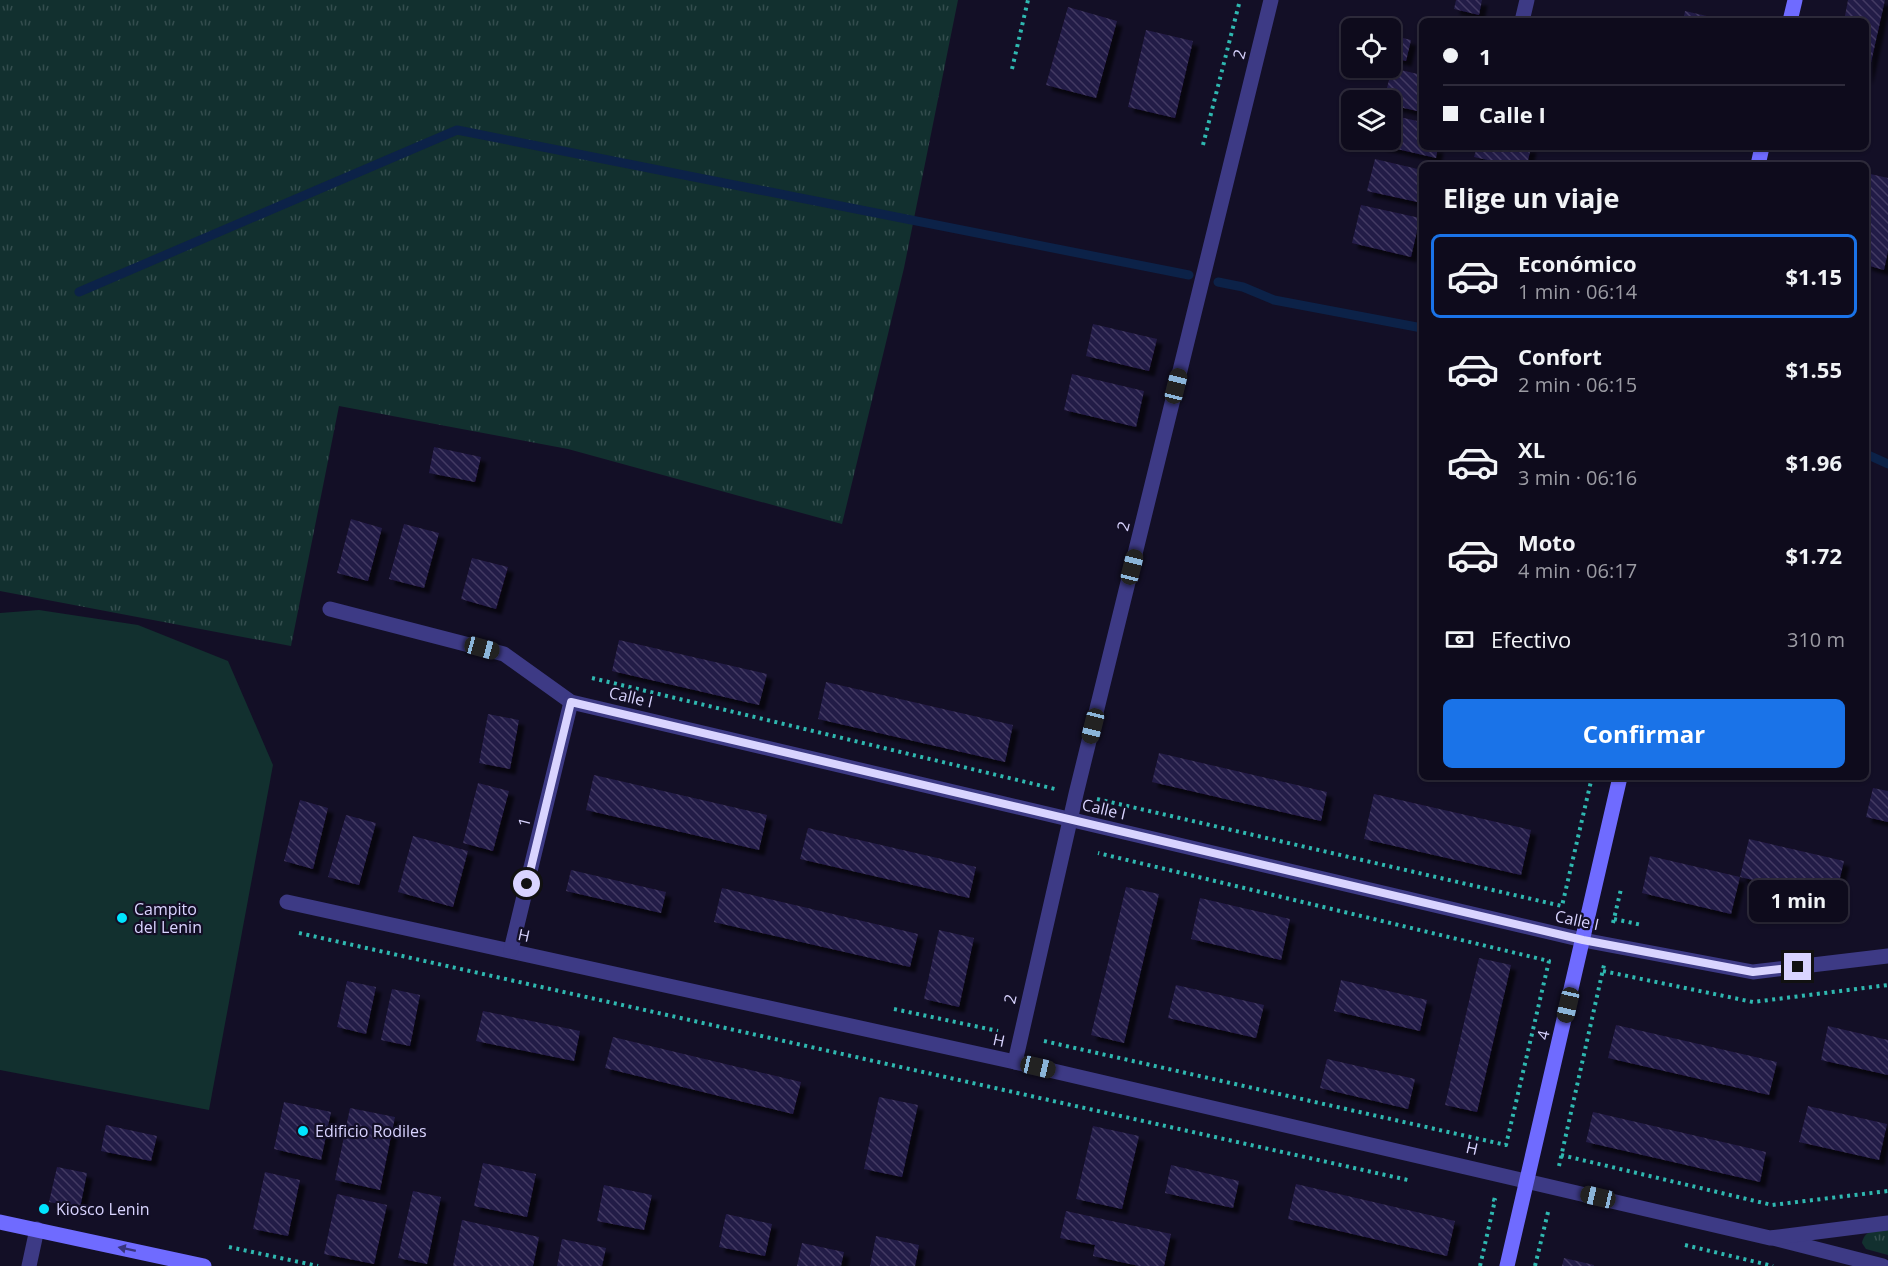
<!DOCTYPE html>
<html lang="es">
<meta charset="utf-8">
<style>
:root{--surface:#0e0b1c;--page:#171425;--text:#f1f3f6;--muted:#9b9ba3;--line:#2e2b3b;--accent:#1a73e8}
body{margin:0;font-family:"Open Sans",sans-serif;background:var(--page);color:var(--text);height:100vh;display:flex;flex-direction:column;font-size:22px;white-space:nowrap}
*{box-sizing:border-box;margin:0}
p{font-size:20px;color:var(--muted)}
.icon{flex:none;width:33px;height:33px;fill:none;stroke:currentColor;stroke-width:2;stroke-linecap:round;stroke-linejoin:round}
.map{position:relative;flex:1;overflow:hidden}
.sheet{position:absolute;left:1419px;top:162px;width:450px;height:618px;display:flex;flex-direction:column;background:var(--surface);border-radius:9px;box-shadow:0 2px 4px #0004,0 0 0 2px var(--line)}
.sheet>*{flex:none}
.hud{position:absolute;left:1419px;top:18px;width:450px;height:132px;border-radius:9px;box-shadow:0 2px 4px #0004,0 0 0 2px var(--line);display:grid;align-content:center;height:132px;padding:0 24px;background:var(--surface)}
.fabs{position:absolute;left:1341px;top:18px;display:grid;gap:12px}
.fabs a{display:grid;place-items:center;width:60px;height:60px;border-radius:9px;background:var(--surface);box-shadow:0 2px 4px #0004,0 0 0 2px var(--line);font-size:30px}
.end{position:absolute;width:27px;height:27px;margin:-14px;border:8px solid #d9d4ff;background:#111;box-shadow:0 0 0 3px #111}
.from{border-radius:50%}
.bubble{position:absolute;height:42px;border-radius:9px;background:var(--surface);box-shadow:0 2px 4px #0004,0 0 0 2px var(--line);font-size:20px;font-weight:700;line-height:42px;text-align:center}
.car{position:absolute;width:18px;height:36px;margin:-18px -9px;border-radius:8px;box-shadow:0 0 4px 2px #0007;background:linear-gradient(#222 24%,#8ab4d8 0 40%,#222 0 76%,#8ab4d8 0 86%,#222 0)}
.hud b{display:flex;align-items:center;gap:21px;height:57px;font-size:22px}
.hud b+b{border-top:2px solid var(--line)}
.hud i{width:15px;height:15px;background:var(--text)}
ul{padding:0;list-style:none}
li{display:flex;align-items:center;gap:18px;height:84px;margin:0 12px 9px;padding:0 12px;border:3px solid transparent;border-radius:9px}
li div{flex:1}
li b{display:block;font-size:22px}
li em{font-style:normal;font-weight:700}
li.selected{border-color:var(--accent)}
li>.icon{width:54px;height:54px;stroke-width:1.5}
h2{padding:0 24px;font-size:27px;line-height:72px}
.pay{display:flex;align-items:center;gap:15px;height:66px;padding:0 24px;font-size:22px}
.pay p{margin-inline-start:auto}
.action{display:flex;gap:12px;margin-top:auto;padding:12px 24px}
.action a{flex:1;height:69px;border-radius:9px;background:var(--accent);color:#fff;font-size:24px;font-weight:700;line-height:69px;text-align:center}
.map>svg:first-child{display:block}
.grass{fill:url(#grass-tufts)}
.park{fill:#12302f}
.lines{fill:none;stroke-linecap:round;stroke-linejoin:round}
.stream{stroke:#0c2248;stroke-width:9}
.building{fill:url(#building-back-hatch);filter:url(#shadow)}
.path{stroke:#2fb8b0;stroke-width:4;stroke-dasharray:3 4.5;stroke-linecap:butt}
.lane{stroke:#3d3a85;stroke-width:15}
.street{stroke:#3d3a85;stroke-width:15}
.secondary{stroke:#6f6bff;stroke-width:15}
.oneway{fill:#38347d}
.route{stroke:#d9d4ff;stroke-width:8}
.poi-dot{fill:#00e5ff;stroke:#130f26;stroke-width:2}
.labels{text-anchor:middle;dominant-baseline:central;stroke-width:4.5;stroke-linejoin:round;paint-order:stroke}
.street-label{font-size:16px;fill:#d9d4ff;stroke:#130f26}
.poi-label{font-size:16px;fill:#d9d4ff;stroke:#130f26;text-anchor:start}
</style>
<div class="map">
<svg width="1888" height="1266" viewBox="0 0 1888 1266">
<defs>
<pattern id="grass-tufts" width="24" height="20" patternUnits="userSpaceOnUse" patternTransform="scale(1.5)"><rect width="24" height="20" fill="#12302f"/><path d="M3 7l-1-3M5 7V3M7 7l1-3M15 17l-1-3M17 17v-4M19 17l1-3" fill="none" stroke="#344d4e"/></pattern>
<pattern id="building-back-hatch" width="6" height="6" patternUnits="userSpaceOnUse" patternTransform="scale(1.5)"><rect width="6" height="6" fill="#241b47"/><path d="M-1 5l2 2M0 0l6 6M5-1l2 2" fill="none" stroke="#433b63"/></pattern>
<filter id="shadow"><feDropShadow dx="5.5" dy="5.5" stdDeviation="1.5" flood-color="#0009"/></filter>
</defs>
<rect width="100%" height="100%" fill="#130f26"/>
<!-- grass -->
<g class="grass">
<path d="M0 0H958L904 268 842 524 568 449 339 406 291 646 0 591Z"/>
<path d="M1888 1230V1255L1866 1249 1862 1243C1865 1229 1876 1230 1888 1230Z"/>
</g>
<!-- park -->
<path class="park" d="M39 610 138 625 228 661 273 765 209 1110 0 1070V613Z"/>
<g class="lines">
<!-- stream -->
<g class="stream">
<path d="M1218 282 1243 287 1274 300 1422 328"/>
<path d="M79 292 457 130 1189 275"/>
<path d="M1866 454 1888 464"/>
</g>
</g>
<!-- building -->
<g class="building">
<path d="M1456 0H1482L1479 15 1454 9Z"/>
<path d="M1848 0H1885L1867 80 1866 21H1844Z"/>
<path d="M1068 7 1117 21 1096 98 1046 85Z"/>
<path d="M1685 11 1724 20V21H1683Z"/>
<path d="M1146 30 1193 41 1175 118 1128 107Z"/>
<path d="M1351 31H1352V48L1347 47Z"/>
<path d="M1390 35 1411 40 1406 61 1390 57Z"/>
<path d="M1392 68 1422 75V112L1390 105V100H1384Z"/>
<path d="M1390 115 1422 122V147H1438L1436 158 1380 145 1381 140H1390Z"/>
<path d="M1477 147H1531L1527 165H1510L1474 157Z"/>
<path d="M1375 159 1422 170V203L1367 191Z"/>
<path d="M1866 173 1888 178V251L1884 270 1866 265Z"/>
<path d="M1361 205 1420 218 1411 257 1352 243Z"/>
<path d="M1093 324 1157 339 1149 371 1086 356Z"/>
<path d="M1072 374 1144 391 1136 427 1064 410Z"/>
<path d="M434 447 481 457 475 482 429 473Z"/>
<path d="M351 519 382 528 368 581 337 573Z"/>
<path d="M404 524 439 533 424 588 389 579Z"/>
<path d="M472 558 508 567 496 609 461 599Z"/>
<path d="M619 640 767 674 759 705 612 671Z"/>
<path d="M826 682 1013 725 1005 762 818 719Z"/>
<path d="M488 714 519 720 510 769 479 763Z"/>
<path d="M1159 753 1327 792 1321 821 1152 782Z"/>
<path d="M594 775 767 815 759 850 586 810Z"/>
<path d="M478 783 509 791 493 851 463 843Z"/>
<path d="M1873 788 1888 791V822L1866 817Z"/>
<path d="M1374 794 1531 830 1521 875 1364 839Z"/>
<path d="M300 800 328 808 313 869 284 861Z"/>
<path d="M346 815 376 823 359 885 328 877Z"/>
<path d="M808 828 976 867 969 898 800 859Z"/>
<path d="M413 836 468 851 453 907 398 892Z"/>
<path d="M1749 839 1844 861 1835 899 1740 877Z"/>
<path d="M1650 856 1740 877 1731 914 1642 893Z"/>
<path d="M571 870 666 892 661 913 566 891Z"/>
<path d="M1126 887 1159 894 1124 1043 1091 1035Z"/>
<path d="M722 888 918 934 910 967 714 922Z"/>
<path d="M1200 898 1290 919 1281 960 1191 939Z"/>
<path d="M939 930 974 938 959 1007 924 999Z"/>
<path d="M1479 958 1511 965 1477 1112 1445 1105Z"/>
<path d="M1341 980 1427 1000 1420 1031 1334 1011Z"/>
<path d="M347 981 376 987 366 1034 337 1027Z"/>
<path d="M1176 985 1264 1005 1256 1038 1168 1018Z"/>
<path d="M392 989 420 995 410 1046 381 1040Z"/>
<path d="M483 1011 580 1031 574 1061 476 1041Z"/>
<path d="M1616 1025 1777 1062 1769 1095 1608 1058Z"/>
<path d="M1828 1026 1888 1040V1075L1821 1060Z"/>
<path d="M613 1037 801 1082 793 1114 605 1068Z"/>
<path d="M1327 1059 1415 1079 1408 1109 1320 1088Z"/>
<path d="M879 1097 918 1105 902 1177 864 1169Z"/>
<path d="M284 1102 331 1112 321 1160 274 1149Z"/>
<path d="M1808 1106 1887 1124 1879 1160 1799 1142Z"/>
<path d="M350 1108 395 1117 380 1190 335 1180Z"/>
<path d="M1593 1112 1766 1152 1760 1182 1586 1142Z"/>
<path d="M106 1125 157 1136 151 1161 101 1151Z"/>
<path d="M1093 1126 1139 1136 1122 1209 1076 1199Z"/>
<path d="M483 1163 536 1174 527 1217 474 1206Z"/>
<path d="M1171 1165 1239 1181 1233 1208 1165 1193Z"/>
<path d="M57 1167 87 1173 80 1208 49 1202Z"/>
<path d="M265 1172 300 1180 288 1236 253 1229Z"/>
<path d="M1296 1184 1455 1221 1447 1256 1288 1219Z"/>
<path d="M604 1185 652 1195 644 1230 597 1221Z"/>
<path d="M413 1191 441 1197 427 1264 398 1258Z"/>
<path d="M337 1194 387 1205 374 1264 324 1254Z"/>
<path d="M1066 1211 1171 1234 1164 1266H1139L1093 1256 1095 1245 1060 1238Z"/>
<path d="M726 1214 772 1224 765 1256 719 1247Z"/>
<path d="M462 1220 539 1237 533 1266H453Z"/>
<path d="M876 1236 919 1245 915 1266H870Z"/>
<path d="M562 1239 606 1248 602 1266H557Z"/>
<path d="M802 1243 844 1252 841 1266H797Z"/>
<path d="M1564 1258 1594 1265V1266H1562Z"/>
</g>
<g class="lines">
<!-- path -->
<g class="path">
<path d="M1012 69 1028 0"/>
<path d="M1203 145 1240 0"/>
<path d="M592 678 1055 789"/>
<path d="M1097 799 1562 906 1592 777"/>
<path d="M1614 919 1642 925"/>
<path d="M1613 923 1621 889"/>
<path d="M299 933 1408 1180"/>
<path d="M1603 971 1753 1002 1888 985"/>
<path d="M894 1009 998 1031"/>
<path d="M1044 1041 1506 1145 1549 961 1098 853"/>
<path d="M1561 1155 1772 1205 1888 1191"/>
<path d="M1559 1166 1604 965"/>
<path d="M1685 1245 1773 1266"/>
<path d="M229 1247 318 1266"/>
<path d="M1480 1266 1495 1200 1491 1199"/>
<path d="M1535 1266 1549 1208"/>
</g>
<!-- lane -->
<path class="lane" d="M1773 1238 1883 1266"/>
<!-- street -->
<g class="street">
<path d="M1522 21 1527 0"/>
<path d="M330 609 504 654 571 702 1583 940 1753 972 1888 956"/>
<path d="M287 902 1015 1062 1770 1238 1888 1223"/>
<path d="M511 950 571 702"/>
<path d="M1015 1062 1076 794 1271 0"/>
<path d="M29 1266 37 1229"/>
</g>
<!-- secondary -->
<g class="secondary">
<path d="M1790 21 1795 0"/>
<path d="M1758 165 1762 147"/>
<path d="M0 1222 204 1266"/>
<path d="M1507 1266 1620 777"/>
</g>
</g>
<!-- one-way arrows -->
<defs><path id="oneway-solid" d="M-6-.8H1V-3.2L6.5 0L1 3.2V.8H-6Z" transform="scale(1.5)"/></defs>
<use class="oneway" href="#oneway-solid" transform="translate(127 1249) rotate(-168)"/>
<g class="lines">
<!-- route -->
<path class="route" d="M527 884 571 702 1583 940 1753 972 1798 967"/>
</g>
<!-- markers -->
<g class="poi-dot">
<circle cx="122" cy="918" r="6"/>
<circle cx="303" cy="1131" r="6"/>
<circle cx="44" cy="1209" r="6"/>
</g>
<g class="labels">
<!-- street labels -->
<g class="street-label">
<text transform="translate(1239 54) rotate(-76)">2</text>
<text transform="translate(1123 526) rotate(-76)">2</text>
<text transform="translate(631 697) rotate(13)">Calle I</text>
<text transform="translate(1104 809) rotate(13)">Calle I</text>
<text transform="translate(524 822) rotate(-76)">1</text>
<text transform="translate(1577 920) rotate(12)">Calle I</text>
<text transform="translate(524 935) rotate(12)">H</text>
<text transform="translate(1010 999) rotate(-77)">2</text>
<text transform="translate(1543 1035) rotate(-77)">4</text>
<text transform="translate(999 1040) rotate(12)">H</text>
<text transform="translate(1472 1148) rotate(13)">H</text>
</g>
<!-- poi labels -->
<g class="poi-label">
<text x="134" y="909">Campito<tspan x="134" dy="18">del Lenin</tspan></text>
<text x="315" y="1131">Edificio Rodiles</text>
<text x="56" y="1209">Kiosco Lenin</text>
</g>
</g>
</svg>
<div class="fabs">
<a><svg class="icon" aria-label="locate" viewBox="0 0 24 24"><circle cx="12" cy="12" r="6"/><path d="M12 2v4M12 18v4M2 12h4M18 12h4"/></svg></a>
<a><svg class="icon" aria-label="layers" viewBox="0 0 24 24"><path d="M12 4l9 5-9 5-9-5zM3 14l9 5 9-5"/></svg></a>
</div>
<i class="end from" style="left:527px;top:884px"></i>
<i class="end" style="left:1798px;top:967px"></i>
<div class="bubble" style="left:1749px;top:880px;width:99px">1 min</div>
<i class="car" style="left:1176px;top:386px;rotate:14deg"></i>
<i class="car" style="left:1132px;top:567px;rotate:14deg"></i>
<i class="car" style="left:482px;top:648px;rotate:105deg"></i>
<i class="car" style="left:1093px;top:726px;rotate:194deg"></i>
<i class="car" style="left:1568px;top:1005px;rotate:193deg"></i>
<i class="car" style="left:1038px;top:1067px;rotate:103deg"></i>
<i class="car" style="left:1598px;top:1197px;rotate:283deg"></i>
<div class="hud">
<b><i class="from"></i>1</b>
<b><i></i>Calle I</b>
</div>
<section class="sheet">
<h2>Elige un viaje</h2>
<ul>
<li class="selected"><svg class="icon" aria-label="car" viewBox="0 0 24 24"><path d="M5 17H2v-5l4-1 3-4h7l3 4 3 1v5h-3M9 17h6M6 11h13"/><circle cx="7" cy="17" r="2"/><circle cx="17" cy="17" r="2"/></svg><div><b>Económico</b><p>1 min · 06:14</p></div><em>$1.15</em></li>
<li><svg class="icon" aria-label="car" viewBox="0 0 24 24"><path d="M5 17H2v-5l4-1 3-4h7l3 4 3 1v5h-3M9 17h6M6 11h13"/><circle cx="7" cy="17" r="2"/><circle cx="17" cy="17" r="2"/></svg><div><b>Confort</b><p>2 min · 06:15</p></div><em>$1.55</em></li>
<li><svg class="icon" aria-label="car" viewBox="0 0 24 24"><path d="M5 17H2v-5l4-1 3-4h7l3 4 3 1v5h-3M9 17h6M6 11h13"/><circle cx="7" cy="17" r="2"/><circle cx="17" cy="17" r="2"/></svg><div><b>XL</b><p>3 min · 06:16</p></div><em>$1.96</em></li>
<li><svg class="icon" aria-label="car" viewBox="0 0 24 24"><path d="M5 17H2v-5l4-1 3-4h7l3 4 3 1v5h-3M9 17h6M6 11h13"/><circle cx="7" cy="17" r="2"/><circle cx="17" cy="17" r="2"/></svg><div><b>Moto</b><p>4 min · 06:17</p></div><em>$1.72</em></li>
</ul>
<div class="pay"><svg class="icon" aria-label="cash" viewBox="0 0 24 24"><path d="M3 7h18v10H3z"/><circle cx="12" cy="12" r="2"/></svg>Efectivo<p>310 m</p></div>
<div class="action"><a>Confirmar</a></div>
</section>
</div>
